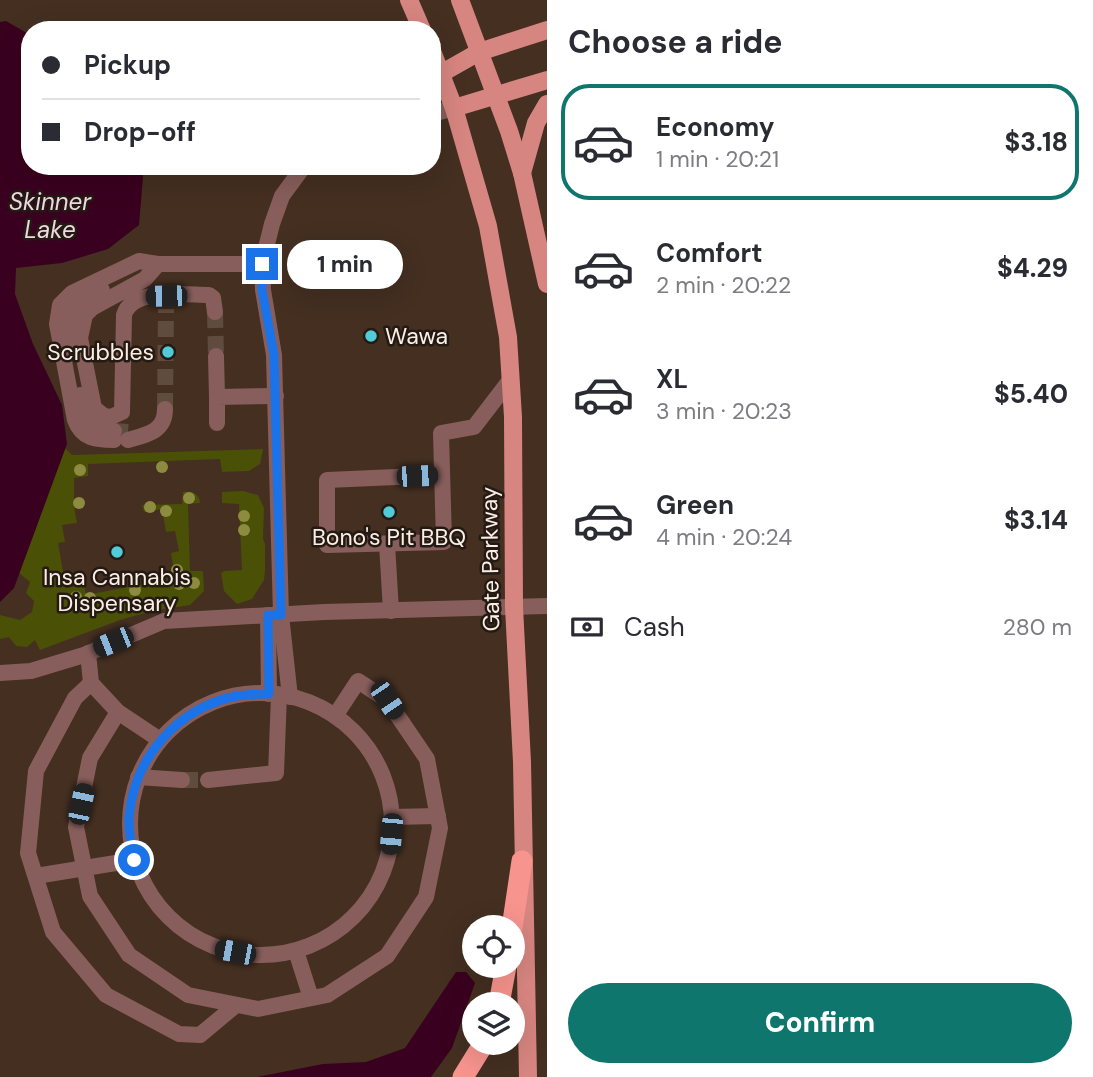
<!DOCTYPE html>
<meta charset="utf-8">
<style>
:root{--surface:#fff;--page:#f7f7f7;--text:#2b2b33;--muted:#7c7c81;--line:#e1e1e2;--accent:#0f766e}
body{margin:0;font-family:"DM Sans",sans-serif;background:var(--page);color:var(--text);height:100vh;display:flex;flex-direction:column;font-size:26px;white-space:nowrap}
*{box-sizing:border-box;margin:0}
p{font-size:23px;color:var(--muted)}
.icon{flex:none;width:38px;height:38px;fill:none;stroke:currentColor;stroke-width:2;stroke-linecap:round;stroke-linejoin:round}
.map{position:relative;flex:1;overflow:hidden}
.details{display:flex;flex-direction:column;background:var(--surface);width:546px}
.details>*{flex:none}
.top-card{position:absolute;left:21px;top:21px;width:420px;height:154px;border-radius:28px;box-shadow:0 7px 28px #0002;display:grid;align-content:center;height:154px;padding:0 21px;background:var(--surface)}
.tools{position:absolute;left:462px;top:915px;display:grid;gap:14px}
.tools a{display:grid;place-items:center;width:63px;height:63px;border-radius:50%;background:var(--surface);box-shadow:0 7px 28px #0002;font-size:35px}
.end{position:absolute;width:32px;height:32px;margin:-16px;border:9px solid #1a73e8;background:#fff;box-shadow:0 0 0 4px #fff}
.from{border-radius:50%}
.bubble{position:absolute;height:49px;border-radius:24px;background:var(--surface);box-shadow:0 7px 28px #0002;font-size:23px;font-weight:800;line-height:49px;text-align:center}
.car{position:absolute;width:21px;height:42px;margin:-21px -10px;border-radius:9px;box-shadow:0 0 5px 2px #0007;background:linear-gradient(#222 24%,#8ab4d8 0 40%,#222 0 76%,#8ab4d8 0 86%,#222 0)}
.top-card b{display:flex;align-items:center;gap:24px;height:66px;font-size:26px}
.top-card b+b{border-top:2px solid var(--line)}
.top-card i{width:18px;height:18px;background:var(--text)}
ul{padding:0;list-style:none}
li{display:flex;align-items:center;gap:21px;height:116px;margin:0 14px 10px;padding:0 7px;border:4px solid transparent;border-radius:28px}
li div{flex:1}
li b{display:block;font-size:26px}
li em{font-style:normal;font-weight:800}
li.on{border-color:var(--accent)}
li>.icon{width:63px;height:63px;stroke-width:1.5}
h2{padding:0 21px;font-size:32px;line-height:84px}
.pay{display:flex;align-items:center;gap:18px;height:77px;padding:0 21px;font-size:26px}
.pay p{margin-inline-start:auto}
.primary-button{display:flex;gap:14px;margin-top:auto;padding:14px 21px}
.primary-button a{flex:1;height:80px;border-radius:42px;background:var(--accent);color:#fff;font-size:28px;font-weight:800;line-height:80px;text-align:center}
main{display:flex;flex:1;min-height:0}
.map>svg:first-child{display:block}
.green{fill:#4a5005}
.water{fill:#3a001f}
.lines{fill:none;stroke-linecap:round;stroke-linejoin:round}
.minor-tunnel{stroke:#604c3e;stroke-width:16;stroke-dasharray:16 8;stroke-linecap:butt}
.minor{stroke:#875e5b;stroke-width:16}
.major{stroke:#d78580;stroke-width:18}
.highway{stroke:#f7948e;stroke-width:21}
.tree{fill:#8d8b3f}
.route{stroke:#1a73e8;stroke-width:9}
.poi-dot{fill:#52cbd8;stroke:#231a13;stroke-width:2.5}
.labels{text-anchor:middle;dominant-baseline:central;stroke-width:5;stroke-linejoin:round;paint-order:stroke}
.poi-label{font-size:23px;fill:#fceee5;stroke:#231a13}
.street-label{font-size:23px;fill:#fceee5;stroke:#231a13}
.water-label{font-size:24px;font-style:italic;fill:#f0d7e0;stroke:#231a13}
</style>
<main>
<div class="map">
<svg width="547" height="1077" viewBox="0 0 547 1077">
<rect width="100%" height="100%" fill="#442f21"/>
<!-- green -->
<g class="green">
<path d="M61 444 72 455 263 449 260 464 249 471 222 472 220 459 88 464V476L74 478V507L77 523 62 525 65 542 58 543 66 588 84 585 86 595 175 578 171 553 179 551 175 531 166 532 162 509 144 512 142 505 182 504 183 492C191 491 200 493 200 503L188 504 190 571H203L204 591 190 605 152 611 120 620 40 650 35 640 27 647 16 646 9 637 0 639V615L20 620 32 612 34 601 26 593 30 582 19 573 43 508Z"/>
<path d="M243 491 258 495 264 508 263 539 265 544V571L264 580 252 599 237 604 224 591 221 573 224 571 242 570 239 504 222 503V492Z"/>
</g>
<!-- water -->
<g class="water">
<path d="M6 21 30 35V166H140L143 177 139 225 108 249 62 263 16 268 15 294 33 344 62 405 67 444 14 588 0 602V22Z"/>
<path d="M456 972H466L475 983 452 1048 431 1077H257L323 1064 366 1062 405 1048Z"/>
</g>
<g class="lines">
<!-- minor-tunnel -->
<g class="minor-tunnel">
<path d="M215 312 216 356"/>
<path d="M165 409 166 309"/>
<path d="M114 431 128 432"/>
<path d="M182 780H208"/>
</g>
<!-- minor -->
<g class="minor">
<path d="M432 114 454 108"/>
<path d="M158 264 145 279 92 308 85 315 80 338 94 408 104 416 111 417 122 412 124 315C132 287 185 295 209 295L213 298 215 312"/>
<path d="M72 348C66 312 70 307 102 290"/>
<path d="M216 356 217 397"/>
<path d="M80 395C85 418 88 428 114 431"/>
<path d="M217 423V397L276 396"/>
<path d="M114 440C96 440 82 439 75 420L57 324 60 305 72 293 139 261 158 264H262"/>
<path d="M128 440C146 435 165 432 165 409"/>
<path d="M442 475 327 480V545L444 542 441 433 474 427 510 380"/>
<path d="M387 544 391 611"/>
<path d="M268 615 269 694"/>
<path d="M88 653 91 683 118 712 160 740"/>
<path d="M0 673 31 671 84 655 164 621 324 612 547 606"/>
<path d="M91 683 75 698 36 771 28 853 53 932 106 995 179 1034 200 1035 236 1005"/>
<circle cx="261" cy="824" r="131"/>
<path d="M290 697 281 615 274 355 263 290 262 264 272 224 282 196 304 166"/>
<path d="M118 712 90 758 76 827 90 896 129 955 188 995 258 1009 327 995 387 956 426 897 440 828 427 759 387 700 358 681 335 716"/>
<path d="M138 777 182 780"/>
<path d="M208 780 276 773 279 695"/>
<path d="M392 817 438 816"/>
<path d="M36 876 134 860"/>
<path d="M296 951 311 998"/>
</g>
<!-- major -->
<g class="major">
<path d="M409 0 422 30"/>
<path d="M460 0 509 131 522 173 547 284"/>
<path d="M432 51 454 108 488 226 508 337 513 417 514 607 522 762 528 1077"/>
<path d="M442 73 479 52 547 30"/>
<path d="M454 108 547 80"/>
<path d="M522 173 536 123 547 104"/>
</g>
<!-- highway -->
<g class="highway">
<path d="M512 928 522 861"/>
<path d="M499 1004 506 966"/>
<path d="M463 1077 484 1043"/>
</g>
</g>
<!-- trees -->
<g class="tree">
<circle cx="162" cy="467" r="6"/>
<circle cx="80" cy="470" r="6"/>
<circle cx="189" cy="498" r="6"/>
<circle cx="79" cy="503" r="6"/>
<circle cx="150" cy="507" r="6"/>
<circle cx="166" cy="511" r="6"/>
<circle cx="244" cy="516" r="6"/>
<circle cx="244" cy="530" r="6"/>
<circle cx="177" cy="570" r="6"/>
<circle cx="194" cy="583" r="6"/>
<circle cx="179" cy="584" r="6"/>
<circle cx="135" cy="590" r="6"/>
<circle cx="76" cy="597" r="6"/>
<circle cx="90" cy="598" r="6"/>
</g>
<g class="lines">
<!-- route -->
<path class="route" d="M134 860C132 847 128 831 129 817 134 757 178 708 236 696 247 694 258 694 269 694L268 615H281L274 355 262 290V264"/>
</g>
<!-- markers -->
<g class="poi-dot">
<circle cx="371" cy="336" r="7"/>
<circle cx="168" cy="352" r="7"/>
<circle cx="389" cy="512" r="7"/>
<circle cx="117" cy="552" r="7"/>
</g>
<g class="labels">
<!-- poi labels -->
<g class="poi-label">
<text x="385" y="336" text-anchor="start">Wawa</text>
<text x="154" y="352" text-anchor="end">Scrubbles</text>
<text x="389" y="537">Bono's Pit BBQ</text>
<text x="117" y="577">Insa Cannabis<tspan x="117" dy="26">Dispensary</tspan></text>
</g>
<!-- street labels -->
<g class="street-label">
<text transform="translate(490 559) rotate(-91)">Gate Parkway</text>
</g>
<!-- water labels -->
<g class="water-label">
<text x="50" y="201">Skinner<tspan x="50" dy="28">Lake</tspan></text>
</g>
</g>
</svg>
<div class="tools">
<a><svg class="icon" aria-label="locate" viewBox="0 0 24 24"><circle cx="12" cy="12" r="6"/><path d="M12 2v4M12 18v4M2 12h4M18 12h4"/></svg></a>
<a><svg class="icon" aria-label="layers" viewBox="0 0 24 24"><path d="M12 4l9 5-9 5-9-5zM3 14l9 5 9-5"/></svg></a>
</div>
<i class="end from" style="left:134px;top:860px"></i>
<i class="end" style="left:262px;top:264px"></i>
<div class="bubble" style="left:287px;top:240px;width:116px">1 min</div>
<i class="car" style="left:166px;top:296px;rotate:269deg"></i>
<i class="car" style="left:417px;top:476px;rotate:88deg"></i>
<i class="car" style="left:113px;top:642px;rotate:248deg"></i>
<i class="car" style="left:387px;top:700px;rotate:146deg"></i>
<i class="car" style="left:81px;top:804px;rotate:12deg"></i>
<i class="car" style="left:391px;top:834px;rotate:185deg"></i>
<i class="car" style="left:235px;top:952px;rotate:281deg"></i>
<div class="top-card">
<b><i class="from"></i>Pickup</b>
<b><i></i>Drop-off</b>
</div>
</div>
<section class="details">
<h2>Choose a ride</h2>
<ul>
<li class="on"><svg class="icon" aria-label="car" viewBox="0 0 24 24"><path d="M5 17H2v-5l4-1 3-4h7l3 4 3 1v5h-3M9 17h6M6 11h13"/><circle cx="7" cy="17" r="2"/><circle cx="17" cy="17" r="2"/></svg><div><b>Economy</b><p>1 min · 20:21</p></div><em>$3.18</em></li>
<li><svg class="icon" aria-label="car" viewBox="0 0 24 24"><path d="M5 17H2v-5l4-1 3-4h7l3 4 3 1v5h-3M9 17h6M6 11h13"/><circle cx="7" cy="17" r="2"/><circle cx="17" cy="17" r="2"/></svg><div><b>Comfort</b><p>2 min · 20:22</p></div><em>$4.29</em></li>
<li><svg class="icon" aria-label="car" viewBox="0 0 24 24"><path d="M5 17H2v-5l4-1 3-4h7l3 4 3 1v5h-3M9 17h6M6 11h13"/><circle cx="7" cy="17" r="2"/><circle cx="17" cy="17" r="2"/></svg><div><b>XL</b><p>3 min · 20:23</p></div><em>$5.40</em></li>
<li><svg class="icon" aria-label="car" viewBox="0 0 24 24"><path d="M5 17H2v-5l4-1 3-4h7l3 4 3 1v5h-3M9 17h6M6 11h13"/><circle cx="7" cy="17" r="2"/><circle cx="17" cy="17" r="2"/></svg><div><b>Green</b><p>4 min · 20:24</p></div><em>$3.14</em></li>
</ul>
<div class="pay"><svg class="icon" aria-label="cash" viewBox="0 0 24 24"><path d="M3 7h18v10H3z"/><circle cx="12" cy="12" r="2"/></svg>Cash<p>280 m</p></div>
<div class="primary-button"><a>Confirm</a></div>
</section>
</main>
